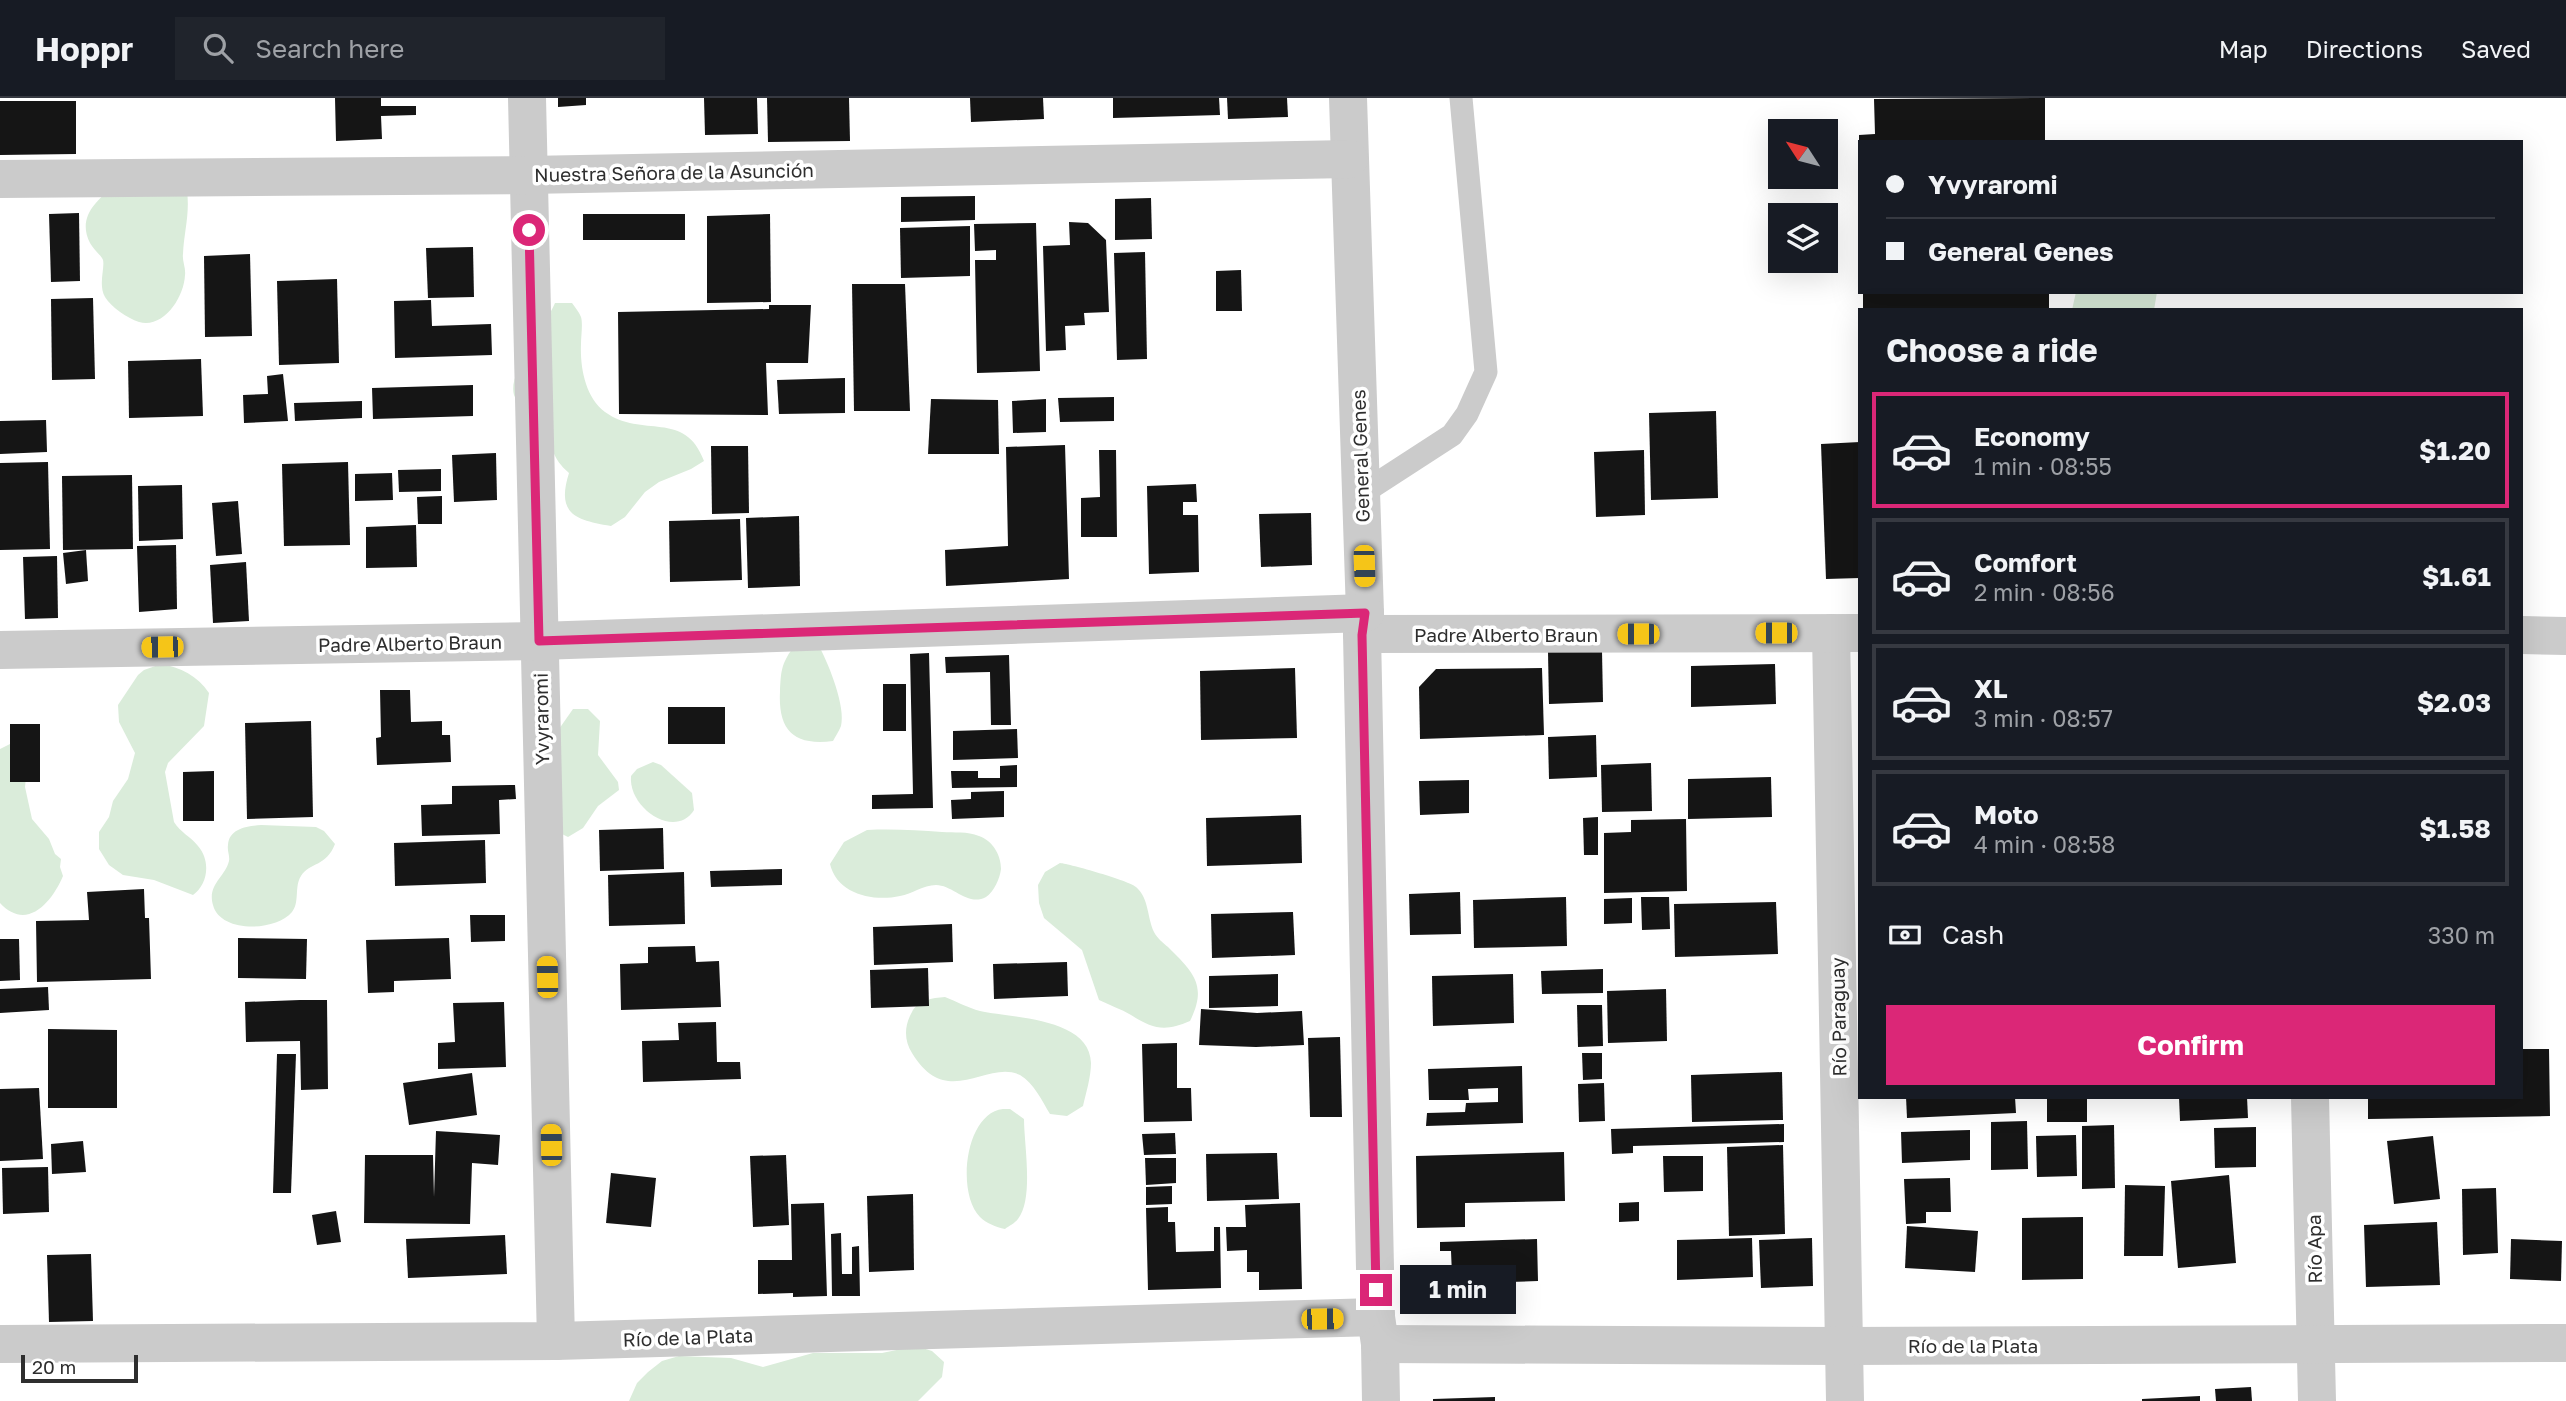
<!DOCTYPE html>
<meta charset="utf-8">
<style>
:root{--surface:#171b24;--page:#20242c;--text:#f1f3f6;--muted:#9ea1a6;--line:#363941;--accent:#db2777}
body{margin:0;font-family:"Golos Text",sans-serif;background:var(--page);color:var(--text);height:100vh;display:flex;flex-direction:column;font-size:26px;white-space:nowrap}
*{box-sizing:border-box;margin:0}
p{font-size:23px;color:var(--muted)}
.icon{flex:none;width:38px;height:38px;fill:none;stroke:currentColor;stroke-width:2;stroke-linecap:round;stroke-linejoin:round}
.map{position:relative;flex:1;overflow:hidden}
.drawer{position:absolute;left:1858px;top:210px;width:665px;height:791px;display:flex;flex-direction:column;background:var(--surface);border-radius:0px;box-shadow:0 7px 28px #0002}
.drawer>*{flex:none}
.banner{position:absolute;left:1858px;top:42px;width:665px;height:154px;border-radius:0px;box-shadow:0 7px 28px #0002;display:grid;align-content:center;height:154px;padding:0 28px;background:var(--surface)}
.needle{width:46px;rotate:306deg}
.buttons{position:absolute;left:1768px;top:21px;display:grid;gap:14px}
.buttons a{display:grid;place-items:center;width:70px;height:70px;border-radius:0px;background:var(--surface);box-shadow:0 7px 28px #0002;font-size:35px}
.scale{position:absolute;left:21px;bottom:18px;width:117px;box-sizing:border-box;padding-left:7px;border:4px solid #2e2e2e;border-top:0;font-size:19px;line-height:24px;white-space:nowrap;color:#2e2e2e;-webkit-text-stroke:5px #fff;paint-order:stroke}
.end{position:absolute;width:32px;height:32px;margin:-16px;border:9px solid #db2777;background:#fff;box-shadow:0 0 0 4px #fff}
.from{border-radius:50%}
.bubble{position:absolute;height:49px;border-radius:0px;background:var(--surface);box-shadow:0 7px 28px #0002;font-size:23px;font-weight:700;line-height:49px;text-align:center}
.car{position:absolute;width:21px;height:42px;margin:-21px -10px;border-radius:9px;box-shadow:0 0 5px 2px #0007;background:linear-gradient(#f5c518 24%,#345 0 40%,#f5c518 0 76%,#345 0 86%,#f5c518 0)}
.banner b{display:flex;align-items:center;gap:24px;height:66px;font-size:26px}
.banner b+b{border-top:2px solid var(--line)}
.banner i{width:18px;height:18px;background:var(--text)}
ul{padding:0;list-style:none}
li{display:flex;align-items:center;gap:21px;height:116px;margin:0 14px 10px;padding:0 14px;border:4px solid var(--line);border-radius:0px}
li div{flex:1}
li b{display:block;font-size:26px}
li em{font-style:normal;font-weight:700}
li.on{border-color:var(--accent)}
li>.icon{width:63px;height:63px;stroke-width:1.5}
h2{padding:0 28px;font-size:32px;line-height:84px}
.pay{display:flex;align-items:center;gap:18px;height:77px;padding:0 28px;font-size:26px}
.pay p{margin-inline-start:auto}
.primary-button{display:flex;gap:14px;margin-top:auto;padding:14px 28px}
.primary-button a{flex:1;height:80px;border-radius:0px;background:var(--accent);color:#fff;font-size:28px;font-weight:700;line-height:80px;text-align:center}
header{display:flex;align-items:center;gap:42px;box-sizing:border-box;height:98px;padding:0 35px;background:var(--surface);border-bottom:2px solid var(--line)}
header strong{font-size:33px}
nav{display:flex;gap:38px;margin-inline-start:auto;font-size:24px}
.search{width:490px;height:63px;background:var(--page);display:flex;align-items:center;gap:18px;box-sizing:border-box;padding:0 24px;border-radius:0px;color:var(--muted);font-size:26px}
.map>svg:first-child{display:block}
.green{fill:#daecda}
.building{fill:#151515}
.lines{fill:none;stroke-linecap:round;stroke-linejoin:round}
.lane{stroke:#cbcbcb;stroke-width:23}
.street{stroke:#cbcbcb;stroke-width:38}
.route{stroke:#db2777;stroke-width:9}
.labels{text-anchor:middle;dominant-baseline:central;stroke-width:7;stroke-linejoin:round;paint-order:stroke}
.street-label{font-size:19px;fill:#2e2e2e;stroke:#fff}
</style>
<header>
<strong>Hoppr</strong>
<div class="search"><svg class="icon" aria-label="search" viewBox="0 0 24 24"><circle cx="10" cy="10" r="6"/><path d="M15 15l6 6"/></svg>Search here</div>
<nav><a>Map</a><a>Directions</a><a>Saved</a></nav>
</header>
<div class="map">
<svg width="2566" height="1303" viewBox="0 0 2566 1303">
<rect width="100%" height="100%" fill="#fff"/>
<!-- green -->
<g class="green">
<path d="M115 88 187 93C190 116 184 134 183 156 182 163 186 170 185 177 184 200 163 231 139 224 127 220 111 209 105 199 98 187 105 170 103 162 101 157 93 151 90 145 77 120 96 102 115 88Z"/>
<path d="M2076 194H2157L2154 212H2072Z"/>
<path d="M555 205H572C575 209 579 214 581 219 583 226 581 238 581 246 580 269 585 299 605 314 642 341 685 311 704 363L691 371 659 384 645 394 625 419 611 428C575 422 556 416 569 375 551 359 555 352 544 335 536 321 520 313 514 297 507 275 546 227 555 205Z"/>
<path d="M820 550C829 567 846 609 841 628 839 633 835 639 833 643 793 648 778 632 780 593 781 574 781 567 792 551Z"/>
<path d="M161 566C180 569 198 578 209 595L204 628 168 665 165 674 174 724C180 734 191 739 198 748 211 763 208 786 193 797L154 782 123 777 109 767 99 751V734L109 719 113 703 128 681 135 655 119 624 118 607 138 577 144 572Z"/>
<path d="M573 611H588L600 623 598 657 618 684 619 692 598 708 583 730 568 739 560 735 559 631Z"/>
<path d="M10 646 19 647 27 669 25 689 32 721 49 741 55 756 61 761 60 769 63 778C52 804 27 834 0 805V651Z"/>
<path d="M653 664 661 667 692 695 694 712C675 742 628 710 631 678L637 671Z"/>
<path d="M261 727 316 729 324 733 335 746C326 769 310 764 301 778 294 789 300 804 292 814 275 834 220 835 213 807 207 787 225 779 229 763 230 758 227 753 228 747 229 730 248 728 261 727Z"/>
<path d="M867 732C892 731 917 732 942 734 955 735 967 733 979 738 993 743 1001 757 1001 771 1000 780 994 794 986 799 968 809 953 787 936 787 923 787 912 796 900 798 873 804 837 796 830 766L844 744Z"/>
<path d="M1060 765C1070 766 1130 783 1136 789 1149 800 1147 819 1154 834 1157 840 1163 845 1168 849 1193 874 1208 887 1190 923 1165 934 1153 931 1131 917 1121 911 1109 907 1099 902L1082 852 1044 820 1039 805 1038 787 1045 774Z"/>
<path d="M945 899C956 903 968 910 980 913 1010 920 1090 919 1091 965 1091 979 1086 995 1083 1008L1067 1018 1050 1016C1042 1003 1034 985 1020 977 987 961 947 1013 912 955 904 942 904 928 912 914 918 902 932 900 945 899Z"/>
<path d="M1003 1011H1010L1024 1021C1024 1046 1034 1101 1018 1121 1015 1125 1009 1128 1005 1131 996 1129 986 1125 980 1119 956 1095 965 1015 1003 1011Z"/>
<path d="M916 1248 932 1253 944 1264 942 1279 918 1303H629L637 1285 648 1274 662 1263 679 1258 731 1260 763 1269 813 1255H882Z"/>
</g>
<!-- building -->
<g class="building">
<path d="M335 0H381V8H416V17L381 18 382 41 336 43Z"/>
<path d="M558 0H586V7L558 9Z"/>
<path d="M704 0H757L758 36 705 37Z"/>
<path d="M767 0H849L850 43 768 44Z"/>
<path d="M970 0H1043L1044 21 971 24Z"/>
<path d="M1113 0H1219L1220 17 1113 20Z"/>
<path d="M1227 0H1287L1288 19 1228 21Z"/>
<path d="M2045 0V44H1859V37L1875 36 1874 1Z"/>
<path d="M0 3H76V56L0 57Z"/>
<path d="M975 98V122L901 124V99Z"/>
<path d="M1151 100 1152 141 1115 142V101Z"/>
<path d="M79 115 80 183 51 184 49 116Z"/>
<rect x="583" y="116" width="102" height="26"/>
<path d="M770 116 771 204 707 205V118Z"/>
<path d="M1069 124 1088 125 1106 142 1109 214 1084 215 1085 227 1065 228 1066 252 1046 253 1043 148 1070 147Z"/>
<path d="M1036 125 1040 273 977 275 975 162H996V152L975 153 974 126Z"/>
<path d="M970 128V178L901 180 900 130Z"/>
<path d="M473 149 474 199 428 200 426 150Z"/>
<path d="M1145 154 1147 261 1117 262 1114 155Z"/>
<path d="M250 156 252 238 205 239 204 158Z"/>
<path d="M1241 172 1242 213H1216V173Z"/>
<path d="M337 181 339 265 279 267 277 183Z"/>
<path d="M852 186H905L910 313H854Z"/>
<rect x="1863" y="194" width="186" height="18"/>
<path d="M93 200 95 281 52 282 51 201Z"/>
<path d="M431 202 432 228 491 226 492 257 395 260 394 203Z"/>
<path d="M769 207H811L808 265H766L768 317 619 316 618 214 769 211Z"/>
<path d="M201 261 203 318 129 320 128 263Z"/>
<path d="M283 276 288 323 244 325 243 297 268 296 267 278Z"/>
<path d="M845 280V315L779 316 777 282Z"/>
<path d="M473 287V318L373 321 372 290Z"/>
<path d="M1114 299V323L1060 324 1058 300Z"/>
<path d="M931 301 998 302 999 356H928Z"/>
<path d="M1046 301V334L1013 335 1012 303Z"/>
<path d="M362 303V320L295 323 294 305Z"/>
<path d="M1716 313 1718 400 1651 402 1649 315Z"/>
<path d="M46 322 47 354 0 356V323Z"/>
<path d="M1860 344V480L1826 481 1821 346Z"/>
<path d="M1065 347 1069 481 946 488 945 452 1008 448 1006 349Z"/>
<path d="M711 348H748L749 415 712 416Z"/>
<path d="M1099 352H1116L1117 439H1081V400L1100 399Z"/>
<path d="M1644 352 1645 417 1596 419 1594 354Z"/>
<path d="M496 355 497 402 454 404 452 357Z"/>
<path d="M48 364 50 451 0 452V365Z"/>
<path d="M348 364 350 447 284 448 282 366Z"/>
<path d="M441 371V393L399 394 398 372Z"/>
<path d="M392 375 393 402 355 403V376Z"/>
<path d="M132 377 133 451 63 452 62 378Z"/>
<path d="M1196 386 1197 404H1183V417H1198L1199 474 1149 476 1147 388Z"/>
<path d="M182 387 183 441 139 443 138 388Z"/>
<path d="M442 398V426H418L417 399Z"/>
<path d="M238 403 242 456 216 458 212 405Z"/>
<path d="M1311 415 1312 467 1261 469 1259 416Z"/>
<path d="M799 418 800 488 748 490 746 420Z"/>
<path d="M740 421 742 482 670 484 669 423Z"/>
<path d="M416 427 417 469 366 470V429Z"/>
<path d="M176 447 177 511 139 514 137 448Z"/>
<path d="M86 452 88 483 66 486 63 455Z"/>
<path d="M57 458 58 520 25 521 23 459Z"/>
<path d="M246 464 249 523 213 525 210 467Z"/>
<path d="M1602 553 1603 604 1549 606 1548 554Z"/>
<path d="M929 555 933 710 872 711V697L913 696 910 556Z"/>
<path d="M1009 557 1011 627H991L990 574 946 575 945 559Z"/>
<path d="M1775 566 1776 606 1691 609V568Z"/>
<path d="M1295 570 1297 640 1201 642 1200 573Z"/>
<path d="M1542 570 1544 637 1420 641 1419 589 1436 571Z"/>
<rect x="883" y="586" width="23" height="47"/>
<path d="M380 592H410L411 624 442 623V637H450L451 664 377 667 376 640 381 639Z"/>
<rect x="668" y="609" width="57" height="37"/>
<path d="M311 623 313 719 247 721 245 625Z"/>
<rect x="10" y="626" width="30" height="58"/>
<path d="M1017 631 1018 660 953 662V633Z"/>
<path d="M1596 637 1597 679 1549 681 1548 639Z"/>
<path d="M1651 665 1652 713 1602 714 1601 667Z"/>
<path d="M1017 667V689L952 690 951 673H978V680H1000V668Z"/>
<path d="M214 673V723H183V674Z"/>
<path d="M1771 679 1772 719 1688 721V681Z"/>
<path d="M1469 682V715L1420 717 1419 683Z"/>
<path d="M515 687 516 701 499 702 500 736 422 738 421 707 452 706V688Z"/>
<path d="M1004 693V719L952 721 951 702 971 701V694Z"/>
<path d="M1301 717 1302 765 1207 768 1206 720Z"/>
<path d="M1598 719V757H1584L1583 720Z"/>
<path d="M1686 721 1687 793 1604 795V735L1631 734V722Z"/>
<path d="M663 730 664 771 600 773 599 732Z"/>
<path d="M485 742 486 785 395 788 394 745Z"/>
<path d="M782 771V787L711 789 710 773Z"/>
<path d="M684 774 685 826 609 828 608 777Z"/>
<path d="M144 791 145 820H149L151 881 37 884 36 823 89 822 87 794Z"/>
<path d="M1460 794 1461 836 1410 837 1409 796Z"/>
<path d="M1566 799 1567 848 1474 850 1473 802Z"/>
<path d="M1641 799H1669L1670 831 1642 832Z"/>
<path d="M1632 800V825L1604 826V801Z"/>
<path d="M1776 804 1778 856 1675 859 1674 806Z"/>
<path d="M1293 814 1295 857 1212 860 1211 816Z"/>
<path d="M470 817H505V843L471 844Z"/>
<path d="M952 826 953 864 874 867 873 829Z"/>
<path d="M238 840 307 841 306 881 238 880Z"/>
<path d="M449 840 451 881 394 883V894L368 895 366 842Z"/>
<path d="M0 841H19L20 882 0 883Z"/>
<path d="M695 848 696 864 719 863 721 909 621 912 620 866 648 865V849Z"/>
<path d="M1067 864 1068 898 994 901 993 866Z"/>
<path d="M928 870 929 908 871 910 870 872Z"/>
<path d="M1603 871V895L1542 896 1541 873Z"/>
<path d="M1278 876V908L1209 910V878Z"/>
<path d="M1513 876 1514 925 1433 928 1432 878Z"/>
<path d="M48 889 49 912 0 915V891Z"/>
<path d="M1666 891 1667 943 1608 945 1607 893Z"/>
<path d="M300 902H327L328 991 301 992 300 943 246 944 245 904Z"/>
<path d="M504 904 506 969 438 971V945L455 944 453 905Z"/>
<path d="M1577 907H1602L1603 948 1578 949Z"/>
<path d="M1201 911 1257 915 1302 913 1304 947 1256 949 1199 947Z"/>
<path d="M716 924 717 964H740L741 981 643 984 642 943 679 942 678 925Z"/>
<path d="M48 931 117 932V1010H48Z"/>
<path d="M1340 939 1342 1019H1310L1308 940Z"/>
<path d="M1177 945V990H1191L1192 1023 1144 1024 1142 946Z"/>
<path d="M2522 951H2549L2550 1018 2368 1021V999H2522Z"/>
<path d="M1582 955H1602V981L1583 982Z"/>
<path d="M277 956H296L291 1095H273Z"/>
<path d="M1522 968 1523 1025 1426 1028 1427 1015 1465 1014 1466 1005 1498 1004V990L1468 991 1469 1002H1429L1428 971Z"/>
<path d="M1782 974 1783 1022 1692 1024 1691 977Z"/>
<path d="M472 975 477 1017 409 1027 403 985Z"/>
<path d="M1604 985 1605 1023 1579 1024 1578 986Z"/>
<path d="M39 990 43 1061 0 1063V991Z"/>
<path d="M1906 999H2015L2016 1015 1907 1020Z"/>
<rect x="2047" y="999" width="40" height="25"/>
<path d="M2179 999H2247L2248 1020 2180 1023Z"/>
<path d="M2027 1023 2028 1071 1991 1072V1024Z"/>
<path d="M1784 1026V1044L1633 1048V1055L1612 1056 1611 1031Z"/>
<path d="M2114 1027 2115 1090 2082 1091V1028Z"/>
<path d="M2256 1029V1069L2215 1070 2214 1030Z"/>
<path d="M1970 1032V1062L1902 1065 1901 1034Z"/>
<path d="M436 1033 500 1037 498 1067 472 1065 470 1126 364 1125 365 1057H433L434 1099Z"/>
<path d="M1175 1035 1176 1056 1144 1057 1142 1036Z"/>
<path d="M2076 1037 2077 1078 2037 1079 2036 1038Z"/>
<path d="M2433 1038 2440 1101 2394 1106 2387 1043Z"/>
<path d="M83 1043 86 1074 52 1076 51 1046Z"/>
<path d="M1783 1047 1785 1136 1729 1138 1727 1049Z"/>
<path d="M1564 1054 1565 1103 1465 1105V1129L1417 1130 1416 1058Z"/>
<path d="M1277 1055 1279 1101 1207 1103 1206 1056Z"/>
<path d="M786 1057 789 1127 753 1129 750 1058Z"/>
<path d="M1663 1058H1703V1093L1664 1094Z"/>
<path d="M1145 1060H1176V1085L1146 1087Z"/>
<path d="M48 1069 49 1114 3 1116 2 1070Z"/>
<path d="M611 1075 656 1080 651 1129 606 1125Z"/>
<path d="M2229 1077 2236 1165 2178 1170 2171 1083Z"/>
<path d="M1950 1080 1951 1114H1926V1125L1906 1126 1904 1081Z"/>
<path d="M2125 1087 2165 1088 2163 1158H2124Z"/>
<path d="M1172 1088V1106L1146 1107V1089Z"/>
<path d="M2496 1090 2498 1155 2463 1157 2462 1091Z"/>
<path d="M913 1096 914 1172 869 1174 867 1098Z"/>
<path d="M1639 1104V1123L1619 1124V1105Z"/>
<path d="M824 1105 827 1198 793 1199V1195L758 1196V1162H792L791 1106Z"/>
<path d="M1300 1105 1302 1191 1259 1192V1174H1247V1152L1227 1153 1226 1129H1246L1245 1107Z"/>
<path d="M1168 1109V1124H1175L1176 1154 1214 1153V1129H1220L1221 1190 1148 1192 1146 1110Z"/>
<path d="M336 1113 341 1144 317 1147 312 1117Z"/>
<path d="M2083 1119V1181L2022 1182V1120Z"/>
<path d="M2437 1124 2440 1187 2366 1189 2364 1127Z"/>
<path d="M1907 1128 1978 1133 1975 1174 1905 1170Z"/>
<path d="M841 1135 842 1176H852V1149L859 1148 860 1198H832L831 1136Z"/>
<path d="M505 1137 507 1176 408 1180 406 1141Z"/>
<path d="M1752 1140 1753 1179 1677 1182V1142Z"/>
<path d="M1812 1140 1813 1188 1761 1190 1759 1142Z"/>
<path d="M1537 1141 1538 1183 1474 1185V1177H1452L1451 1153H1440V1144Z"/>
<path d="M2511 1141 2562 1143 2561 1183 2510 1181Z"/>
<path d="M91 1156 93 1223 49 1224 47 1157Z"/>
<path d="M2251 1289 2252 1303H2216L2215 1291Z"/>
<path d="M2200 1298V1303H2142V1301Z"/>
<path d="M1495 1299V1303H1433V1301Z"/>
</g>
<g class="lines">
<!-- lane -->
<path class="lane" d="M1361 396 1452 337 1467 316 1486 274 1461 0"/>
<!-- street -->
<g class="street">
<path d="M527 0 556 1243"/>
<path d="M1348 0 1365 515 1362 536 1376 1219 1380 1246 1381 1303"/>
<path d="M0 81 528 77 1349 61"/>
<path d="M1831 535 1845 1303"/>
<path d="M1362 536 1860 535"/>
<path d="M2522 537 2566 538"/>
<path d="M0 552 539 543 1365 515"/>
<path d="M2310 999 2317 1303"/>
<path d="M0 1246 556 1243 1376 1219"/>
<path d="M1380 1246 1844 1248 2566 1245"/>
</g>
</g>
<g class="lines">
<!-- route -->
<path class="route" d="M529 132 539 543 1365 515 1362 537 1376 1192"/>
</g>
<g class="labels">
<!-- street labels -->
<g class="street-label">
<text transform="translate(674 74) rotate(-1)">Nuestra Señora de la Asunción</text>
<text transform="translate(1360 358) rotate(-92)">General Genes</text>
<text x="1506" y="536">Padre Alberto Braun</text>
<text transform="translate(410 545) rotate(-1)">Padre Alberto Braun</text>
<text transform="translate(541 621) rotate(-91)">Yvyraromi</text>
<text transform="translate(1838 919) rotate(-91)">Río Paraguay</text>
<text transform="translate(2314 1151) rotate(-91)">Río Apa</text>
<text transform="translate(688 1239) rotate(-2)">Río de la Plata</text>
<text x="1973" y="1247">Río de la Plata</text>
</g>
</g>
</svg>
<div class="buttons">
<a><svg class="needle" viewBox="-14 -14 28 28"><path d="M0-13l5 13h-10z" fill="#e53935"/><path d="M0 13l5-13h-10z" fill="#9ea1a6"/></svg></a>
<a><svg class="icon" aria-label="layers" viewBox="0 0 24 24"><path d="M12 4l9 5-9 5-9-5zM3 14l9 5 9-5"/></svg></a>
</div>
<div class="scale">20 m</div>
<i class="end from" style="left:529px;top:132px"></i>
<i class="end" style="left:1376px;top:1192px"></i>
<div class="bubble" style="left:1400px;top:1167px;width:116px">1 min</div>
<i class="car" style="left:1364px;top:468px;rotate:178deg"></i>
<i class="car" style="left:1776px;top:535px;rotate:270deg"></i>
<i class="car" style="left:1638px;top:536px;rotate:270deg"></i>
<i class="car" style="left:162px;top:549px;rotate:269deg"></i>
<i class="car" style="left:547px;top:879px;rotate:359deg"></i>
<i class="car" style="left:551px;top:1047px;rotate:359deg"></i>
<i class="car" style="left:1322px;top:1221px;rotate:89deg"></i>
<div class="banner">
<b><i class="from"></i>Yvyraromi</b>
<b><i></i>General Genes</b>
</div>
<section class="drawer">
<h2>Choose a ride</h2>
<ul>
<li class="on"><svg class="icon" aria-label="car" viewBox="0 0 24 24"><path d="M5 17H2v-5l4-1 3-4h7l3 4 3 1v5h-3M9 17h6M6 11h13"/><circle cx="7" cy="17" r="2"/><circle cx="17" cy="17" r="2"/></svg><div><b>Economy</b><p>1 min · 08:55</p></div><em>$1.20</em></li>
<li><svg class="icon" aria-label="car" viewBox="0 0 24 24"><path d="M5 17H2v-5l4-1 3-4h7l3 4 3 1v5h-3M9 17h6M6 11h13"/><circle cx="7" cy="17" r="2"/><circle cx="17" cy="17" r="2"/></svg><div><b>Comfort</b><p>2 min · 08:56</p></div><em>$1.61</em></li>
<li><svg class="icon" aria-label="car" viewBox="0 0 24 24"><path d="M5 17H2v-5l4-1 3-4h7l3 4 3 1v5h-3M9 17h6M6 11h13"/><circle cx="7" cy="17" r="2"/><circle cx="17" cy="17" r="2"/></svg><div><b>XL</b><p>3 min · 08:57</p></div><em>$2.03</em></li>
<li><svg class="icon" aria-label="car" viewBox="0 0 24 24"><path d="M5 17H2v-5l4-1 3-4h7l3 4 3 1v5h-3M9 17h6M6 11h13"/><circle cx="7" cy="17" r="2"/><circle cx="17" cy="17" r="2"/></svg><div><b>Moto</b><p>4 min · 08:58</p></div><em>$1.58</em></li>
</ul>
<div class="pay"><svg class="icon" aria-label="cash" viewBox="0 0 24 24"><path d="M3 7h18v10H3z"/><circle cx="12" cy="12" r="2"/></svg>Cash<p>330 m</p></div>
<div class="primary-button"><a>Confirm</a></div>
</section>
</div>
